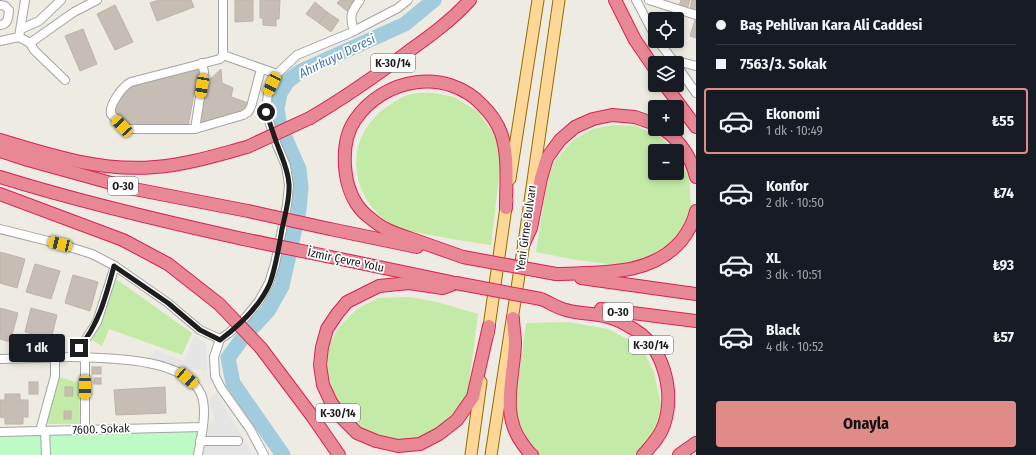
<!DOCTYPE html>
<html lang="tr">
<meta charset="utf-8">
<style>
:root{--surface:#171b24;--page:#242831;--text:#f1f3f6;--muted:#9ea1a6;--line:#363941;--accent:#df8b87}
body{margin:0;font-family:"Fira Sans Condensed",sans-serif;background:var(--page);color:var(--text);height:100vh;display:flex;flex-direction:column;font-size:15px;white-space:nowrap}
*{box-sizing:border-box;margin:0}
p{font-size:13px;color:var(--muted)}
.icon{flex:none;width:22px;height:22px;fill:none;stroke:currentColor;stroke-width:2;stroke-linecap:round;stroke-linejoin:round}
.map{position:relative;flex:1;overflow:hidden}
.drawer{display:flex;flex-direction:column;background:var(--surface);width:340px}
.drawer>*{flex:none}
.hud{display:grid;align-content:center;height:88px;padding:0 20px;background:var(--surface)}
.tools{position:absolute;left:648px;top:12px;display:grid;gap:8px}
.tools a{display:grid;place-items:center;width:36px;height:36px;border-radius:4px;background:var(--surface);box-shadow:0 2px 6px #0003;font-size:20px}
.end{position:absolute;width:18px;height:18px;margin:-9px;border:5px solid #1d1d1d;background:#fff;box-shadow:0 0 0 2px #fff}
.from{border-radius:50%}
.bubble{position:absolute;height:28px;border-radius:4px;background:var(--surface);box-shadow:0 2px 6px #0003;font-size:13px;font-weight:700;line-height:28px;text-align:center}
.car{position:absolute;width:12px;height:24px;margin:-12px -6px;border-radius:5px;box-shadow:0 0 3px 1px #0007;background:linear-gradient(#f5c518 24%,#345 0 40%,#f5c518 0 76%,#345 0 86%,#f5c518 0)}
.hud b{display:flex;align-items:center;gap:14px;height:38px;font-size:15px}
.hud b+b{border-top:1px solid var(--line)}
.hud i{width:10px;height:10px;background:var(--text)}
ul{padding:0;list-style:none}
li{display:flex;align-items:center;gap:12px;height:66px;margin:0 8px 6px;padding:0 12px;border:2px solid transparent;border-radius:4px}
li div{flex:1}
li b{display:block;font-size:15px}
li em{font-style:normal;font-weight:700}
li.current{border-color:var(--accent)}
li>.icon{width:36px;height:36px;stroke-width:1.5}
.primary-button{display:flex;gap:8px;margin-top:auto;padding:8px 20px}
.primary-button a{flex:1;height:46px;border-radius:4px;background:var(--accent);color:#111;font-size:16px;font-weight:700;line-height:46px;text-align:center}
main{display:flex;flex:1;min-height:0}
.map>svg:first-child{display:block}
.grass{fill:#c4eaa7}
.park{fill:#bdfac6}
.parking{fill:#e5e5e5}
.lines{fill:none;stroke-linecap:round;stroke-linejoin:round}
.river{stroke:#a1ccdd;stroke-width:15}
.building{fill:#c6beb5;stroke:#c0b2a4}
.minor-casing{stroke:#a4a4a4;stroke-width:10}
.major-casing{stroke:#956d00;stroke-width:13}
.highway-casing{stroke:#da2156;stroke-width:14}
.minor{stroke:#fff;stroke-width:8}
.major{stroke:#fdd798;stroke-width:11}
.highway{stroke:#e78894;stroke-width:12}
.highway-bridge-casing{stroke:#da2156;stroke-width:14;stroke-linecap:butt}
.highway-bridge{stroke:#e78894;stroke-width:12}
.route{stroke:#1d1d1d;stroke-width:5}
.labels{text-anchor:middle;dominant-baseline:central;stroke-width:3.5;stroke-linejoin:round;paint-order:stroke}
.shield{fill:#fff;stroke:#616161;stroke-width:1}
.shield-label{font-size:11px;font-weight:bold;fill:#1d1d1d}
.street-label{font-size:12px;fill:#1d1d1d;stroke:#fff}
.water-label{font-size:13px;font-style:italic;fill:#4875ad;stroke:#fff}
</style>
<main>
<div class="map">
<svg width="696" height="455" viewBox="0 0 696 455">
<rect width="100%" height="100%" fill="#eeebe2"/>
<!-- grass -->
<g class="grass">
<path d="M434 93 454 97 477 111 493 132 499 148 500 168 491 245C469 242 447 238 425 234 414 232 400 230 390 224 348 194 343 137 388 106 395 102 404 95 412 94 419 92 427 93 434 93Z"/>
<path d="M614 125 636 126 660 137 674 151H655V173H677V154L679 156 689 177 691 210 680 237 651 260 625 266 576 260 536 252 548 178 555 161 572 141 592 129Z"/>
<path d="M116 279 192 333 182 355 109 329 102 346 92 340Z"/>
<path d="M410 297 437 302 478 314 468 391 460 409 446 425 416 440 385 439 359 428 345 413 329 389 327 367 329 345 339 327 357 309 378 298Z"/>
<path d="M568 322 608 329 631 341 645 354 654 372 661 405 655 432 647 446 637 455H540L531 448 518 420 516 399 526 323Z"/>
<path d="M60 377 79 383 80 424H42Z"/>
</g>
<!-- park -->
<path class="park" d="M198 429 194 455H0V434Z"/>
<!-- parking -->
<g class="parking">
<path d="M195 336 206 344 207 371 178 367 149 358 156 350 184 361Z"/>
<path d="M216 392 253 455H204L208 429 214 417 209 401Z"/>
</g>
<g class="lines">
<!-- river -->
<path class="river" d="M283 455 233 383 228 358 241 340 268 311 282 286 299 210 301 187 299 169 280 126 277 109 280 93 288 81 301 71 405 24 434 0"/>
</g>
<!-- building -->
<g class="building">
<path d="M159 0H191L194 7 157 21 150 3Z"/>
<path d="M235 0H253V21L235 22Z"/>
<path d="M260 0H280L279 19H276V26L263 25V18H260Z"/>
<path d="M340 0H355L347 11 337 3Z"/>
<path d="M681 0H690L687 9 679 6Z"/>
<path d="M692 0H696V9L690 8Z"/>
<path d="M315 2 327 12 319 23 306 14Z"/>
<path d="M115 5 133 42 115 50 97 14Z"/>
<path d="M327 12 339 20 331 32 319 23Z"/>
<path d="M666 12 684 18 679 34 677 33V19H664Z"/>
<path d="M695 20 696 21V38L690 36Z"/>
<path d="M83 29 97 64 80 71 65 36Z"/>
<path d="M199 68 188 126H127L112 113 125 89Z"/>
<path d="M221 69 222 83 233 88 231 97 248 103 246 110 199 124 204 85Z"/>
<path d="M0 252 25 259 17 288 0 283Z"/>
<path d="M35 264 60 271 51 299 26 292Z"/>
<path d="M73 275 98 282 90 311 65 303Z"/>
<path d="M0 308 18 313 10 342 0 339Z"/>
<path d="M31 308 57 315 51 339 25 332Z"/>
<rect x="92" y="367" width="9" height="7"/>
<rect x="94" y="378" width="7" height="6"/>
<rect x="29" y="382" width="9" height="12"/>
<rect x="65" y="387" width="8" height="9"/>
<path d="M165 387 166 413 116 415 114 390Z"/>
<path d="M5 394H20V400H28V417H23V424H5V418L0 417V400H5Z"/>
<rect x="64" y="411" width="7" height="8"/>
</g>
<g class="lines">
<!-- minor casing -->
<g class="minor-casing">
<g id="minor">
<path d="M223 0V55L277 74"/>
<path d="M636 0 655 36"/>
<path d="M649 0 696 15"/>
<path d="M0 5 5 6 9 10C8 17 9 24 0 25"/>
<path d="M21 29 39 21 61 0"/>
<path d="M354 31C349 16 351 12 360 0"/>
<path d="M19 37 30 43 74 12 97 0"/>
<path d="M0 41 19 37 25 0"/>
<path d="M658 41 675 63"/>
<path d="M30 43 34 50 65 80"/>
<path d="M223 55 220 59 131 82C123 86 109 104 111 114L122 126 127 129H195L243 115 248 112 251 107 261 69"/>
<path d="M673 60 696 66"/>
<path d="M677 66 696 93"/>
<path d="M195 129 204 72 202 63"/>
<path d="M0 229 60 244 92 254 115 266 97 322 86 339 71 357 0 359"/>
<path d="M115 266 168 303 200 330 220 339"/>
<path d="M71 357C106 358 185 357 201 394 208 410 201 438 198 455"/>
<path d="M85 358V430"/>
<path d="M40 431 55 376V357"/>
<path d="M45 431 46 455"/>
<path d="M0 432 202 427"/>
<path d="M200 441H238"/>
<path d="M264 455 250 429 221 388 215 376 214 357 220 339 229 333 246 317 259 301 269 283 275 264 287 205 289 185 286 166 277 145 266 112 268 93 277 74 297 55 350 33 398 8 408 0"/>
</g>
</g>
<!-- major casing -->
<g class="major-casing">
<g id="major">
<path d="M510 179 538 0"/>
<path d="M488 334 507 200"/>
<path d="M471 455 481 382"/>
<path d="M491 455 524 243 559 0"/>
</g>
</g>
<!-- highway casing -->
<g class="highway-casing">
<g id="highway">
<path d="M615 0 635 40 655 69"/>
<path d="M665 85 696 127"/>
<path d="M310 118C344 98 377 75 409 51 430 36 452 20 470 0"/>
<path d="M663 129C679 139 692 159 696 177"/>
<path d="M0 140C49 155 102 172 155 167 186 165 217 155 247 147"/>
<path d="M0 151 28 160 129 188 248 211"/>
<path d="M0 177C80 202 161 221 243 239"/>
<path d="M0 194 123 240 168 264 219 304"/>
<path d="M330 229 417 247"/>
<path d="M524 243 531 228 541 178 547 158 560 140 575 127 593 119 612 115 635 117 655 124"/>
<path d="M326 256 451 282"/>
<path d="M463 257C446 251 429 245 412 239 403 236 394 233 386 229 379 226 370 218 364 213 352 201 346 183 345 166 344 151 346 133 355 120 384 77 447 67 483 106 491 114 497 122 501 133 509 155 506 185 506 208"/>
<path d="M556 274C599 272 650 277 681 241 688 232 694 221 696 211"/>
<path d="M581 278 696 294"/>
<path d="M456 283 443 288 409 283 379 286 347 302 337 314 327 329 322 347 320 365 323 385 331 402 341 417 357 433 376 441 398 446 420 444 439 434 457 420 473 397 489 326"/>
<path d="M541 299C549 302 557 308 566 310 579 314 594 313 608 317 615 319 624 323 630 327 664 344 675 392 664 425 660 437 651 446 643 455"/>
<path d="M601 309 696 321"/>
<path d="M513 318C513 326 515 335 515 343 514 377 500 413 522 443 525 447 528 452 532 455"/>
<path d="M261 348 312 416 339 455"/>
<path d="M679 455 696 443"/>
</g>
</g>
<!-- minor -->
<use href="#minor" class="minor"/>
<!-- major -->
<use href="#major" class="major"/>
<!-- highway -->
<use href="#highway" class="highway"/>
<!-- highway-bridge casing -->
<g class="highway-bridge-casing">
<g id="highway-bridge">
<path d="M247 147 310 118"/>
<path d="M248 211 330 229"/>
<path d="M243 239 326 256"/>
<path d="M463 257 556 274"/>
<path d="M456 283 541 299"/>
<path d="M219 304 261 348"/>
</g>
</g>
<!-- highway-bridge -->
<use href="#highway-bridge" class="highway-bridge"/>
</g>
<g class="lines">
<!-- route -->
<path class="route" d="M79 348C99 324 106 296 114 266L168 303 200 330 220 340C240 325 260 306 270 283 276 266 279 247 282 229 285 215 290 199 289 184 288 169 282 158 277 144 273 133 270 123 266 112"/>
</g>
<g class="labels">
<!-- shield labels -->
<g class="shield">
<rect x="371" y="54" width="44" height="18" rx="3"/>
<rect x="108" y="177" width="30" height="18" rx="3"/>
<rect x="603" y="303" width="30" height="18" rx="3"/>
<rect x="629" y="336" width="44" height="18" rx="3"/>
<rect x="316" y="404" width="44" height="18" rx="3"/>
</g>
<g class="shield-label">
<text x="393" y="63">K-30/14</text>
<text x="123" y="186">O-30</text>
<text x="618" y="312">O-30</text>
<text x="651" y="345">K-30/14</text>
<text x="338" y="413">K-30/14</text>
</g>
<!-- street labels -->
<g class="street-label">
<text transform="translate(526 228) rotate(-82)">Yeni Girne Bulvarı</text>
<text transform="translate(346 260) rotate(12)">İzmir Çevre Yolu</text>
<text transform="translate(101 429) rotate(-2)">7600. Sokak</text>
</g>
<!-- water labels -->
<g class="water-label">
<text transform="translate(337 56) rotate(-26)">Ahırkuyu Deresi</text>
</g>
</g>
</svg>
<div class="tools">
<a><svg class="icon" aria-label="locate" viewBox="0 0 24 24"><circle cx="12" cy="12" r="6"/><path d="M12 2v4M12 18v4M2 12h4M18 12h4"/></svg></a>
<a><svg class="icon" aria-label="layers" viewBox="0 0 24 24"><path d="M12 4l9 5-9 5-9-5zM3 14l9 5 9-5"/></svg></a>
<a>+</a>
<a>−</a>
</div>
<i class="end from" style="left:266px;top:112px"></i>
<i class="end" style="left:79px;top:348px"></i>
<div class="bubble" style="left:9px;top:334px;width:56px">1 dk</div>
<i class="car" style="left:272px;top:84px;rotate:206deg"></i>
<i class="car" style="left:202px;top:86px;rotate:189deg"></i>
<i class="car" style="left:122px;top:126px;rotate:317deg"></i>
<i class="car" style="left:60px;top:244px;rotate:284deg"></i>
<i class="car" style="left:187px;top:378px;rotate:131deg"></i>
<i class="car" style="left:85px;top:387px;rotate:180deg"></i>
</div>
<section class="drawer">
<div class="hud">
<b><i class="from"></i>Baş Pehlivan Kara Ali Caddesi</b>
<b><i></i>7563/3. Sokak</b>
</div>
<ul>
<li class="current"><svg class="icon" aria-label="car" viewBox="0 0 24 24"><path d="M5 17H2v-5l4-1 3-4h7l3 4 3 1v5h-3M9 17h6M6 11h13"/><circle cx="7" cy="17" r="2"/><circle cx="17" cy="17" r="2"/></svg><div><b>Ekonomi</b><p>1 dk · 10:49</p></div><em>₺55</em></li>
<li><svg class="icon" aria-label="car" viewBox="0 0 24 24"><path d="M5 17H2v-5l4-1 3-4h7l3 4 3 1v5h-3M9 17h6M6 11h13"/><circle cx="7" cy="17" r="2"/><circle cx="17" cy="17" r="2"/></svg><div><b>Konfor</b><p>2 dk · 10:50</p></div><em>₺74</em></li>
<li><svg class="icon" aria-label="car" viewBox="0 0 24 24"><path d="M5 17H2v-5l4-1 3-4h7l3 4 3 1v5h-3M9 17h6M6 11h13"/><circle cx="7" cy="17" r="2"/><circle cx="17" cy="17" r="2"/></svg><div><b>XL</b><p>3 dk · 10:51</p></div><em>₺93</em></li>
<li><svg class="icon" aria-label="car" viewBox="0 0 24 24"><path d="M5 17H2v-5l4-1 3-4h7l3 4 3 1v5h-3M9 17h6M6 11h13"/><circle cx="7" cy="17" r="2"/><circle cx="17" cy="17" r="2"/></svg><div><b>Black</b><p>4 dk · 10:52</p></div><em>₺57</em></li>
</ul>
<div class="primary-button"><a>Onayla</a></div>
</section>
</main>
